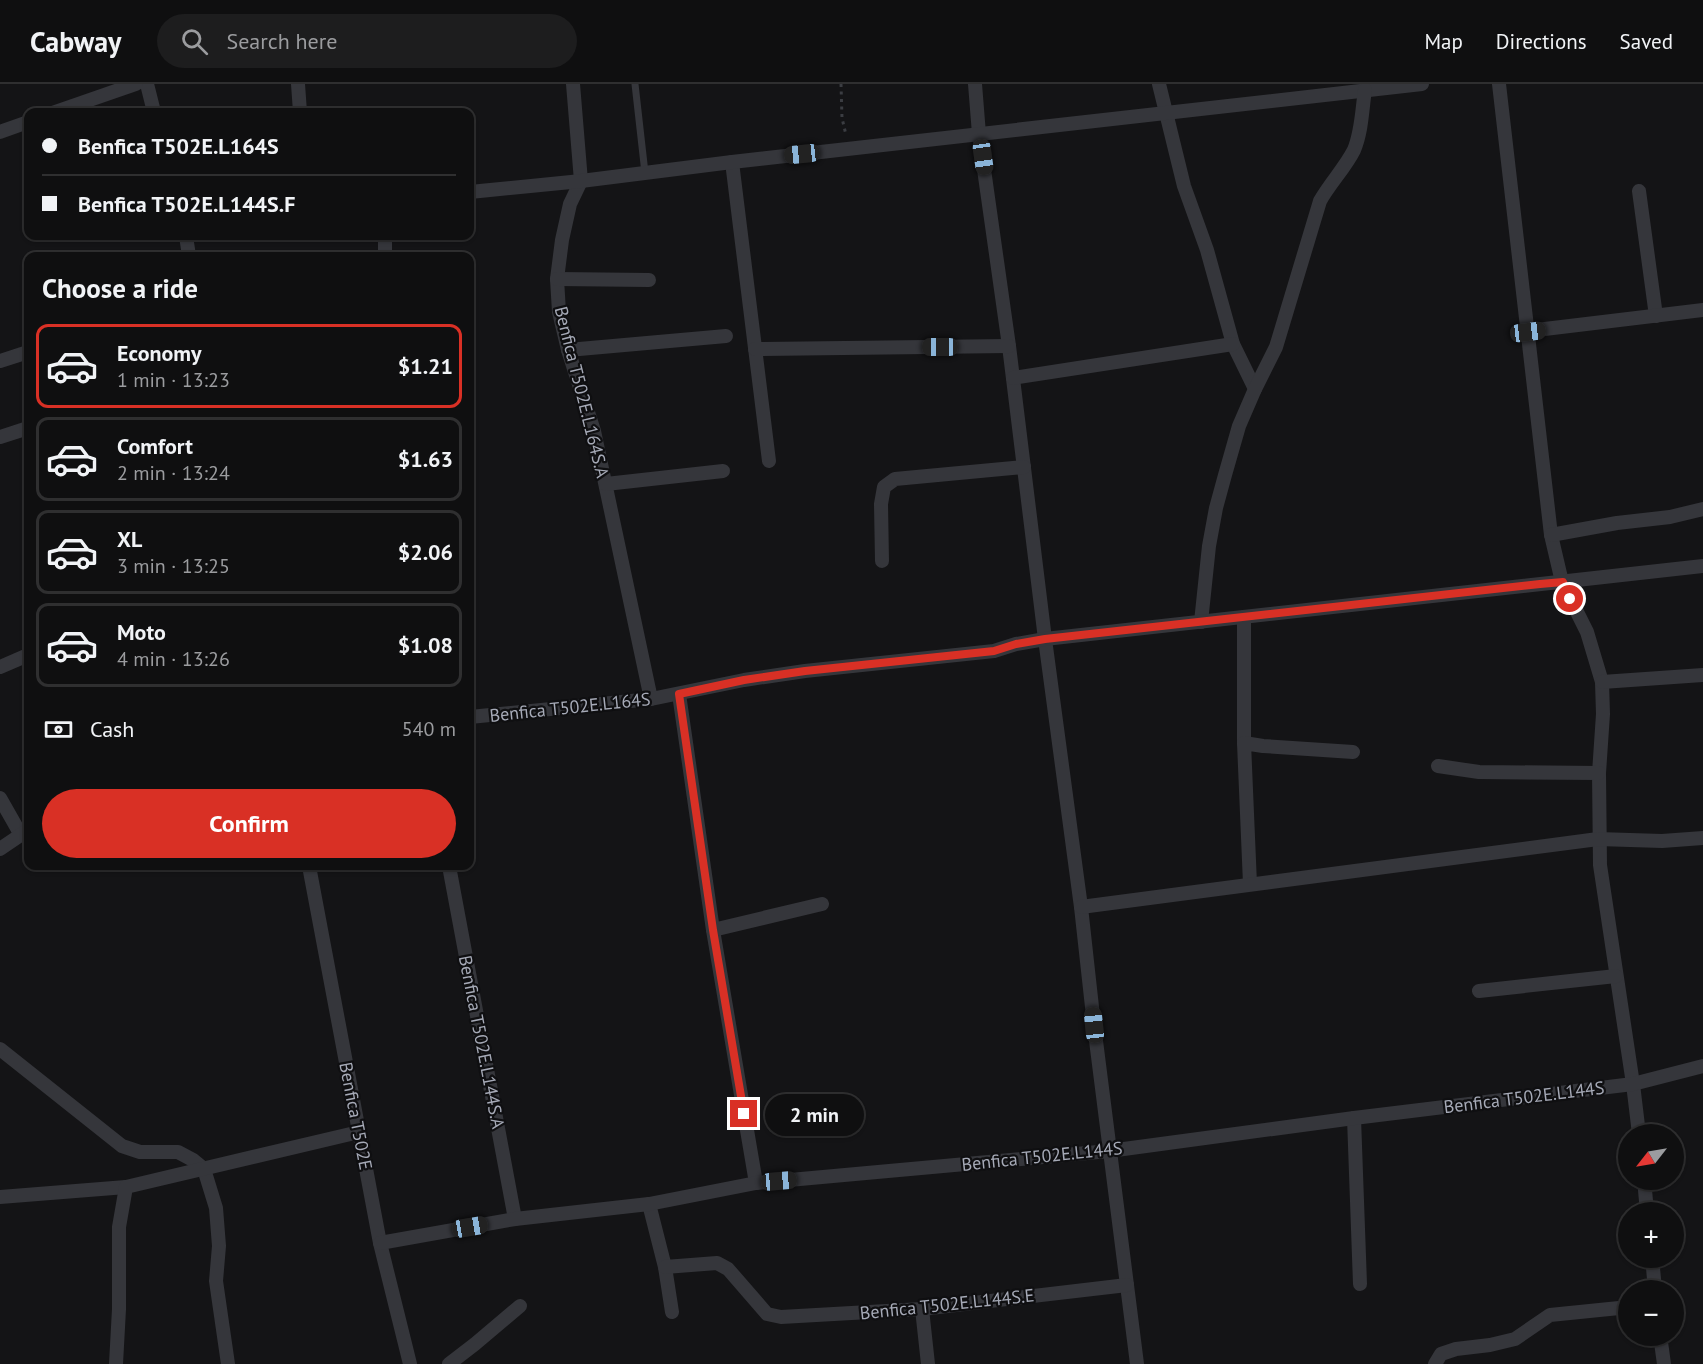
<!DOCTYPE html>
<meta charset="utf-8">
<style>
:root{--surface:#0f0f10;--page:#1d1d1e;--text:#f1f3f6;--muted:#9b9c9f;--line:#2f2f30;--accent:#d93025}
body{margin:0;font-family:"PT Sans",sans-serif;background:var(--page);color:var(--text);height:100vh;display:flex;flex-direction:column;font-size:22px;white-space:nowrap}
*{box-sizing:border-box;margin:0}
p{font-size:20px;color:var(--muted)}
.icon{flex:none;width:33px;height:33px;fill:none;stroke:currentColor;stroke-width:2;stroke-linecap:round;stroke-linejoin:round}
.map{position:relative;flex:1;overflow:hidden}
.details{position:absolute;left:24px;top:168px;width:450px;height:618px;display:flex;flex-direction:column;background:var(--surface);border-radius:12px;box-shadow:0 2px 4px #0004,0 0 0 2px var(--line)}
.details>*{flex:none}
.hud{position:absolute;left:24px;top:24px;width:450px;height:132px;border-radius:12px;box-shadow:0 2px 4px #0004,0 0 0 2px var(--line);display:grid;align-content:center;height:132px;padding:0 18px;background:var(--surface)}
.needle{width:39px;rotate:239deg}
.controls{position:absolute;left:1618px;top:1040px;display:grid;gap:12px}
.controls a{display:grid;place-items:center;width:66px;height:66px;border-radius:50%;background:var(--surface);box-shadow:0 2px 4px #0004,0 0 0 2px var(--line);font-size:30px}
.end{position:absolute;width:27px;height:27px;margin:-14px;border:8px solid #d93025;background:#fff;box-shadow:0 0 0 3px #fff}
.from{border-radius:50%}
.bubble{position:absolute;height:42px;border-radius:21px;background:var(--surface);box-shadow:0 2px 4px #0004,0 0 0 2px var(--line);font-size:20px;font-weight:600;line-height:42px;text-align:center}
.car{position:absolute;width:18px;height:36px;margin:-18px -9px;border-radius:8px;box-shadow:0 0 4px 2px #0007;background:linear-gradient(#222 24%,#8ab4d8 0 40%,#222 0 76%,#8ab4d8 0 86%,#222 0)}
.hud b{display:flex;align-items:center;gap:21px;height:57px;font-size:22px}
.hud b+b{border-top:2px solid var(--line)}
.hud i{width:15px;height:15px;background:var(--text)}
ul{padding:0;list-style:none}
li{display:flex;align-items:center;gap:18px;height:84px;margin:0 12px 9px;padding:0 6px;border:3px solid var(--line);border-radius:12px}
li div{flex:1}
li b{display:block;font-size:22px}
li em{font-style:normal;font-weight:600}
li.current{border-color:var(--accent)}
li>.icon{width:54px;height:54px;stroke-width:1.5}
h2{padding:0 18px;font-size:27px;line-height:72px}
.pay{display:flex;align-items:center;gap:15px;height:66px;padding:0 18px;font-size:22px}
.pay p{margin-inline-start:auto}
.primary-button{display:flex;gap:12px;margin-top:auto;padding:12px 18px}
.primary-button a{flex:1;height:69px;border-radius:36px;background:var(--accent);color:#fff;font-size:24px;font-weight:600;line-height:69px;text-align:center}
header{display:flex;align-items:center;gap:36px;box-sizing:border-box;height:84px;padding:0 30px;background:var(--surface);border-bottom:2px solid var(--line)}
header strong{font-size:28px}
nav{display:flex;gap:33px;margin-inline-start:auto;font-size:21px}
.search{width:420px;height:54px;background:var(--page);display:flex;align-items:center;gap:15px;box-sizing:border-box;padding:0 21px;border-radius:33px;color:var(--muted);font-size:22px}
.map>svg:first-child{display:block}
.lines{fill:none;stroke-linecap:round;stroke-linejoin:round}
.path{stroke:#3b3d42;stroke-width:3;stroke-dasharray:3 4.5;stroke-linecap:butt}
.lane{stroke:#35363b;stroke-width:7}
.street{stroke:#35363b;stroke-width:14}
.route{stroke:#d93025;stroke-width:8}
.labels{text-anchor:middle;dominant-baseline:central;stroke-width:4.5;stroke-linejoin:round;paint-order:stroke}
.street-label{font-size:18px;fill:#a6aab7;stroke:#0f0f11}
</style>
<header>
<strong>Cabway</strong>
<div class="search"><svg class="icon" aria-label="search" viewBox="0 0 24 24"><circle cx="10" cy="10" r="6"/><path d="M15 15l6 6"/></svg>Search here</div>
<nav><a>Map</a><a>Directions</a><a>Saved</a></nav>
</header>
<div class="map">
<svg width="1703" height="1280" viewBox="0 0 1703 1280">
<rect width="100%" height="100%" fill="#141416"/>
<g class="lines">
<!-- path -->
<path class="path" d="M841 0 842 34 846 51"/>
<!-- lane -->
<path class="lane" d="M635 0 645 89"/>
<!-- street -->
<g class="street">
<path d="M147 0 154 28"/>
<path d="M298 0 300 28"/>
<path d="M573 0 581 97 570 120 562 156 557 195 559 228 568 266 594 347 651 615"/>
<path d="M975 0 979 50 1009 262 1045 555 1081 823 1094 941 1137 1280"/>
<path d="M1159 0 1184 102 1207 166 1233 260 1255 305"/>
<path d="M1499 0 1551 451 1562 498 1587 548 1602 598 1603 630 1599 689 1600 781 1633 1000 1639 1050"/>
<path d="M55 28 136 0"/>
<path d="M0 48 28 38"/>
<path d="M732 78 769 377"/>
<path d="M1639 107 1656 232"/>
<path d="M470 108 581 97 732 78 1422 0"/>
<path d="M186 152 189 172"/>
<path d="M385 172V152"/>
<path d="M557 195 649 196"/>
<path d="M1528 247 1703 226"/>
<path d="M755 265 1009 262"/>
<path d="M568 266 726 252"/>
<path d="M0 277 28 268"/>
<path d="M1013 294 1233 260"/>
<path d="M0 353 28 344"/>
<path d="M606 400 723 387"/>
<path d="M1551 451 1617 439 1670 433 1703 425"/>
<path d="M882 477 881 420 884 403 895 395 1024 383"/>
<path d="M1201 538 1209 462 1216 424 1225 391 1239 342 1255 305 1276 263 1320 117C1330 99 1345 84 1354 66 1362 47 1362 25 1365 6"/>
<path d="M0 583 28 571"/>
<path d="M1602 598 1703 591"/>
<path d="M679 610 713 846 756 1099"/>
<path d="M470 633 651 615 744 596 805 587 994 567 1016 560 1045 555 1703 482"/>
<path d="M1244 659V533"/>
<path d="M1438 682 1479 688 1599 689"/>
<path d="M0 714 21 751"/>
<path d="M0 765 28 746"/>
<path d="M309 782 380 1159 410 1280"/>
<path d="M449 782 515 1135"/>
<path d="M1250 800 1244 659 1263 662 1353 668"/>
<path d="M1081 823 1598 755 1662 757 1703 754"/>
<path d="M713 846 822 820"/>
<path d="M1479 907 1616 892"/>
<path d="M0 965 122 1062 140 1068H178L193 1076 204 1085 216 1124 219 1162 216 1197 228 1280"/>
<path d="M1354 1034 1360 1200"/>
<path d="M1644 1095 1647 1128"/>
<path d="M0 1113 126 1103"/>
<path d="M649 1120 665 1183 672 1228"/>
<path d="M380 1159 515 1135 649 1120 756 1099 1109 1067 1354 1034 1633 1000 1703 982"/>
<path d="M1652 1173 1655 1206"/>
<path d="M665 1183 717 1179 728 1185 767 1230 781 1233 922 1225 1127 1201"/>
<path d="M922 1225 928 1280"/>
<path d="M1660 1251 1664 1280"/>
<path d="M116 1280 119 1225V1143L126 1103 359 1048"/>
<path d="M449 1280 475 1260 520 1222"/>
<path d="M1435 1280 1441 1270 1456 1265 1490 1261 1515 1255 1550 1231 1629 1223"/>
</g>
</g>
<g class="lines">
<!-- route -->
<path class="route" d="M744 1030 713 846 679 610 744 596 805 587 994 567 1016 560 1045 555 1540 500 1563 498 1570 515"/>
</g>
<g class="labels">
<!-- street labels -->
<g class="street-label">
<text transform="translate(582 308) rotate(76)">Benfica T502E.L164S.A</text>
<text transform="translate(570 623) rotate(-6)">Benfica T502E.L164S</text>
<text transform="translate(482 958) rotate(79)">Benfica T502E.L144S.A</text>
<text transform="translate(1524 1013) rotate(-7)">Benfica T502E.L144S</text>
<text transform="translate(356 1032) rotate(79)">Benfica T502E</text>
<text transform="translate(1042 1072) rotate(-6)">Benfica T502E.L144S</text>
<text transform="translate(947 1220) rotate(-6)">Benfica T502E.L144S.E</text>
</g>
</g>
</svg>
<div class="controls">
<a><svg class="needle" viewBox="-14 -14 28 28"><path d="M0-13l5 13h-10z" fill="#e53935"/><path d="M0 13l5-13h-10z" fill="#9b9c9f"/></svg></a>
<a>+</a>
<a>−</a>
</div>
<i class="end from" style="left:1570px;top:515px"></i>
<i class="end" style="left:744px;top:1030px"></i>
<div class="bubble" style="left:765px;top:1010px;width:99px">2 min</div>
<i class="car" style="left:802px;top:70px;rotate:264deg"></i>
<i class="car" style="left:983px;top:73px;rotate:172deg"></i>
<i class="car" style="left:1528px;top:248px;rotate:83deg"></i>
<i class="car" style="left:940px;top:263px;rotate:270deg"></i>
<i class="car" style="left:1094px;top:941px;rotate:354deg"></i>
<i class="car" style="left:779px;top:1097px;rotate:85deg"></i>
<i class="car" style="left:470px;top:1143px;rotate:80deg"></i>
<div class="hud">
<b><i class="from"></i>Benfica T502E.L164S</b>
<b><i></i>Benfica T502E.L144S.F</b>
</div>
<section class="details">
<h2>Choose a ride</h2>
<ul>
<li class="current"><svg class="icon" aria-label="car" viewBox="0 0 24 24"><path d="M5 17H2v-5l4-1 3-4h7l3 4 3 1v5h-3M9 17h6M6 11h13"/><circle cx="7" cy="17" r="2"/><circle cx="17" cy="17" r="2"/></svg><div><b>Economy</b><p>1 min · 13:23</p></div><em>$1.21</em></li>
<li><svg class="icon" aria-label="car" viewBox="0 0 24 24"><path d="M5 17H2v-5l4-1 3-4h7l3 4 3 1v5h-3M9 17h6M6 11h13"/><circle cx="7" cy="17" r="2"/><circle cx="17" cy="17" r="2"/></svg><div><b>Comfort</b><p>2 min · 13:24</p></div><em>$1.63</em></li>
<li><svg class="icon" aria-label="car" viewBox="0 0 24 24"><path d="M5 17H2v-5l4-1 3-4h7l3 4 3 1v5h-3M9 17h6M6 11h13"/><circle cx="7" cy="17" r="2"/><circle cx="17" cy="17" r="2"/></svg><div><b>XL</b><p>3 min · 13:25</p></div><em>$2.06</em></li>
<li><svg class="icon" aria-label="car" viewBox="0 0 24 24"><path d="M5 17H2v-5l4-1 3-4h7l3 4 3 1v5h-3M9 17h6M6 11h13"/><circle cx="7" cy="17" r="2"/><circle cx="17" cy="17" r="2"/></svg><div><b>Moto</b><p>4 min · 13:26</p></div><em>$1.08</em></li>
</ul>
<div class="pay"><svg class="icon" aria-label="cash" viewBox="0 0 24 24"><path d="M3 7h18v10H3z"/><circle cx="12" cy="12" r="2"/></svg>Cash<p>540 m</p></div>
<div class="primary-button"><a>Confirm</a></div>
</section>
</div>
